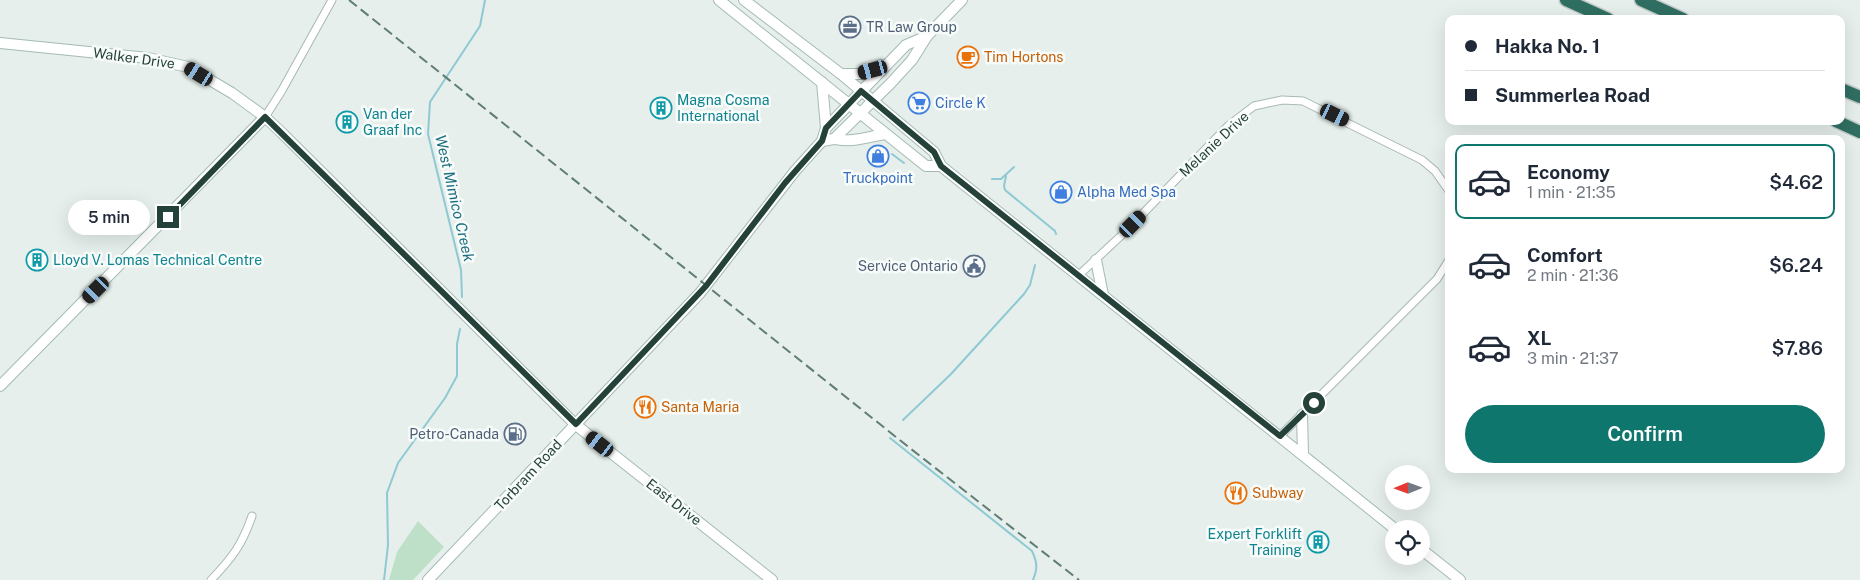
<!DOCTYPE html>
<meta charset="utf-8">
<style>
:root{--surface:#fff;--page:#f2f2f3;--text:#1f2937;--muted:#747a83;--line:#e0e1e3;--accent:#0f766e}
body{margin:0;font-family:"Public Sans",sans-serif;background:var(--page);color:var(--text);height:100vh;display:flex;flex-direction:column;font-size:19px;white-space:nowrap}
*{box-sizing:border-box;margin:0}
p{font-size:16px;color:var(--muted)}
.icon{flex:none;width:28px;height:28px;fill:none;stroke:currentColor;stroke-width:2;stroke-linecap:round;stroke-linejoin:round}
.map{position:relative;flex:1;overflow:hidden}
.side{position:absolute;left:1445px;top:135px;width:400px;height:338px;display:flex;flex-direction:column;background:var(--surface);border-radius:10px;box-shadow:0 5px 20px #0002}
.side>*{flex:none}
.hud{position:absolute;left:1445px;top:15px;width:400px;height:110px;border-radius:10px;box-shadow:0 5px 20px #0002;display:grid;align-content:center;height:110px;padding:0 20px;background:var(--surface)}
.needle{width:32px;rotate:269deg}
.fabs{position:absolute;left:1385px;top:465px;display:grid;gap:10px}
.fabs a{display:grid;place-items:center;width:45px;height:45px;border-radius:50%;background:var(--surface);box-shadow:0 5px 20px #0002;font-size:25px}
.end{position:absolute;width:22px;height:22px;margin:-11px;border:6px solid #24423a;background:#fff;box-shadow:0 0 0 2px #fff}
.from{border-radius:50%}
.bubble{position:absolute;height:35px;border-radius:18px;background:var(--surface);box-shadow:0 5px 20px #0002;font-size:16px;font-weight:600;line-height:35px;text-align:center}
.car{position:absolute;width:15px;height:30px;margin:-15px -8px;border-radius:6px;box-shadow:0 0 4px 1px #0007;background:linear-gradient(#222 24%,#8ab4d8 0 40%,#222 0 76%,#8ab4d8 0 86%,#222 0)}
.hud b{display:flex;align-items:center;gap:18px;height:48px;font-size:19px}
.hud b+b{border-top:1px solid var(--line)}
.hud i{width:12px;height:12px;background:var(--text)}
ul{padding:9px 0 0;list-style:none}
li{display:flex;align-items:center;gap:15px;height:75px;margin:0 10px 8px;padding:0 10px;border:2px solid transparent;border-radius:10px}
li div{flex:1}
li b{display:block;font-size:19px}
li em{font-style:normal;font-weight:600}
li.selected{border-color:var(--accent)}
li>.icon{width:45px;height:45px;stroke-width:1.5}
.cta{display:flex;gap:10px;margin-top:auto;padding:10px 20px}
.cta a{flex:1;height:58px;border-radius:30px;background:var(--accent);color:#fff;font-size:20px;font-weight:600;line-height:58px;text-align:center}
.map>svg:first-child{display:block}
.green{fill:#bfe0c8}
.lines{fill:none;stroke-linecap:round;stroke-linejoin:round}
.stream{stroke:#8ec9d4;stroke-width:2}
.street-casing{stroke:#a8b8b2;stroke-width:9}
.secondary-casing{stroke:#a4bbb3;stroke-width:12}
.highway-casing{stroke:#c2cac8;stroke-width:15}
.street{stroke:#fff;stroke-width:7}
.secondary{stroke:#fff;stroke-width:10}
.highway{stroke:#2f6f62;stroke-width:12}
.rail{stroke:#5f7d75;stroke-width:2;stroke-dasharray:10 5;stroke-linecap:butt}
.route{stroke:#24423a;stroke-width:6}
.labels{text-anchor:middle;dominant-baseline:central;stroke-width:5;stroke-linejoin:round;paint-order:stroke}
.service-label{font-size:14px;fill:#4e5e75;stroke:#f7fbf9;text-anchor:end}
.food-label{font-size:14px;fill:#c56008;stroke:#f7fbf9;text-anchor:start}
.street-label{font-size:14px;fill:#24423a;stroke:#f7fbf9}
.culture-label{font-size:14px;fill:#0d838f;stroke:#f7fbf9;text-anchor:start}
.shop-label{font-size:14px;fill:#366cbe;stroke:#f7fbf9;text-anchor:start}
.water-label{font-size:15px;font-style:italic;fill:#1c6f80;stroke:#f7fbf9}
</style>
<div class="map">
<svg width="1860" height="580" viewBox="0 0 1860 580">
<rect width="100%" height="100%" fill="#e6efeb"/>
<!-- green -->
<path class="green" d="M418 521 444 547 413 580H389L397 552Z"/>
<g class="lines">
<!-- stream -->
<g class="stream">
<path d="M892 154 904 163"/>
<path d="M1006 176 1004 186 1005 190 1055 231 1056 234"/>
<path d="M992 179H1001L1014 167"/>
<path d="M462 297 461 270 428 134 430 102 480 26 485 0"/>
<path d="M903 420 951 374 1024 294 1030 285 1035 265"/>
<path d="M890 438 1032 551C1037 562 1038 568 1033 580"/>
<path d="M384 580 388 545 387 493 398 463 445 398 457 376V344L460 329"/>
</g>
<!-- street casing -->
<g class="street-casing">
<g id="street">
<path d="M265 117 281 92 332 0"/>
<path d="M1079 275 1125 232 1229 125 1254 106 1282 100 1303 101 1422 160 1435 171 1449 191"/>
<path d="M1280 436 1437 279 1449 260"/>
<path d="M211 580C232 558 242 545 252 516"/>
</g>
</g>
<!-- secondary casing -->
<g class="secondary-casing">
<g id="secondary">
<path d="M719 0 926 166H941"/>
<path d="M744 0 841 74 934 152 941 166 1395 529"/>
<path d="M0 43 148 58 188 67 232 93 265 117 282 133 576 425 772 580"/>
<path d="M841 74H861L881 65"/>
<path d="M822 82 826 128"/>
<path d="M834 139C851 143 867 137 885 134"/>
<path d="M822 141 834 139 891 83 912 60 927 36 962 0"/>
<path d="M1096 260 1103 295"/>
<path d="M0 386 265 117"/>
<path d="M1302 415 1303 455"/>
<path d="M1421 549 1460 580"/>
<path d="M428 580 700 293 795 171 822 141 826 128 906 45 927 36"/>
</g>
</g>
<!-- highway casing -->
<g class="highway-casing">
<g id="highway">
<path d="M1566 0 1608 19"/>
<path d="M1641 0 1683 19"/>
<path d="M1841 89 1860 97"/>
<path d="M1836 121 1860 132"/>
</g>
</g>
<!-- street -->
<use href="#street" class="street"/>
<!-- secondary -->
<use href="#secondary" class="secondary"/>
<!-- highway -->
<use href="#highway" class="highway"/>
<!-- rail -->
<path class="rail" d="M349 0 911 449 1079 580"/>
</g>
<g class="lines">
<!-- route -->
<path class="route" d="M168 217 265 117 576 424 706 286 785 183 822 141 826 128 861 91 934 152 941 166 1280 436 1314 403"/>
</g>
<!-- icons -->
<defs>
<g id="office-ring" transform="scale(1.125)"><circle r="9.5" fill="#f7fbf9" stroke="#5c6f8a" stroke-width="1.5"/><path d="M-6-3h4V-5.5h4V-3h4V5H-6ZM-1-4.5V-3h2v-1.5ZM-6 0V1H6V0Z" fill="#5c6f8a"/></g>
<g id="cafe-ring" transform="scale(1.125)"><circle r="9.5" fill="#f7fbf9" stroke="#e8710a" stroke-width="1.5"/><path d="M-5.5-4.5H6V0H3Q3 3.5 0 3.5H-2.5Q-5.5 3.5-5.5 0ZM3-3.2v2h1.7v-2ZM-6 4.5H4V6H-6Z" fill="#e8710a"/></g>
<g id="supermarket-ring" transform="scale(1.125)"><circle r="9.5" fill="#f7fbf9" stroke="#3f7fe0" stroke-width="1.5"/><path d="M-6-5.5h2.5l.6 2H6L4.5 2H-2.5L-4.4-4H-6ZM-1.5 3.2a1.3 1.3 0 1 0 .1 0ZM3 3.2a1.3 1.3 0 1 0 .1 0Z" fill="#3f7fe0"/></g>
<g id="building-ring" transform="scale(1.125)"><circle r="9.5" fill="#f7fbf9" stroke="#0f9aa8" stroke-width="1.5"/><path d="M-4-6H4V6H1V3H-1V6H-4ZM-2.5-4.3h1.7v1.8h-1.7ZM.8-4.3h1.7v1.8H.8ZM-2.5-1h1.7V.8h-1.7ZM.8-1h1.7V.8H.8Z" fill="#0f9aa8"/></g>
<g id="shop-ring" transform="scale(1.125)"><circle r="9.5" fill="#f7fbf9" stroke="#3f7fe0" stroke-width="1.5"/><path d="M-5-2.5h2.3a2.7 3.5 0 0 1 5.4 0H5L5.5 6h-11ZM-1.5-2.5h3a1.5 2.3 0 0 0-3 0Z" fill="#3f7fe0"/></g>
<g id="civic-ring" transform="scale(1.125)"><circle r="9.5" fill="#f7fbf9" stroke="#5c6f8a" stroke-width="1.5"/><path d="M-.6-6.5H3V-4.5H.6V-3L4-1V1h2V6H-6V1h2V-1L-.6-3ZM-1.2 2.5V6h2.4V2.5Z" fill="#5c6f8a"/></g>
<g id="restaurant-ring" transform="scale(1.125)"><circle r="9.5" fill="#f7fbf9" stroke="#e8710a" stroke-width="1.5"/><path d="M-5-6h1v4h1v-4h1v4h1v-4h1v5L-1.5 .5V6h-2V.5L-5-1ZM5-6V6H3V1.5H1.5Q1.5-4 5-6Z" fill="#e8710a"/></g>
<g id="fuel-ring" transform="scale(1.125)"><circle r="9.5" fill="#f7fbf9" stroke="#5c6f8a" stroke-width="1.5"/><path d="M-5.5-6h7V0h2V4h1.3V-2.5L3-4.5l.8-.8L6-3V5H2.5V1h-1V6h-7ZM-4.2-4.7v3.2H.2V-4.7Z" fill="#5c6f8a"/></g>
</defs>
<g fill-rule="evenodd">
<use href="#office-ring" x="850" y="27"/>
<use href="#cafe-ring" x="968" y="57"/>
<use href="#supermarket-ring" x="919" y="103"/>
<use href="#building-ring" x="661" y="108"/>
<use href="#building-ring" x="347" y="122"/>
<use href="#shop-ring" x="878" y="156"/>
<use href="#shop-ring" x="1061" y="192"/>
<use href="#building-ring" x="37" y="260"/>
<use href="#civic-ring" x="974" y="266"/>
<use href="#restaurant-ring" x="645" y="407"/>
<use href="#fuel-ring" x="515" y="434"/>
<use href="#restaurant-ring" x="1236" y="493"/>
<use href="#building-ring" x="1318" y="542"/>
</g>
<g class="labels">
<!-- service labels -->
<g class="service-label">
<text x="866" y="27" text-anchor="start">TR Law Group</text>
<text x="958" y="266">Service Ontario</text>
<text x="499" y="434">Petro-Canada</text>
</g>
<!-- food labels -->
<g class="food-label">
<text x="984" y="57">Tim Hortons</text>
<text x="661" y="407">Santa Maria</text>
<text x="1252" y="493">Subway</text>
</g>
<!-- street labels -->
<g class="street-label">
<text transform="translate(134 58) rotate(8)">Walker Drive</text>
<text transform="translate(1214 144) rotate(-43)">Melanie Drive</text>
<text transform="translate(528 475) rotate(-47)">Torbram Road</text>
<text transform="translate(674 502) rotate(38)">East Drive</text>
</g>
<!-- culture labels -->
<g class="culture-label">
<text x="677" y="100">Magna Cosma<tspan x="677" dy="16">International</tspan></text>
<text x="363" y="114">Van der<tspan x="363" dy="16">Graaf Inc</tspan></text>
<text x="53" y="260">Lloyd V. Lomas Technical Centre</text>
<text x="1302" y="534" text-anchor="end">Expert Forklift<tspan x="1302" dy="16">Training</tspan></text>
</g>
<!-- shop labels -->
<g class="shop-label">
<text x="935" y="103">Circle K</text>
<text x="878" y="178" text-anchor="middle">Truckpoint</text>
<text x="1077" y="192">Alpha Med Spa</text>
</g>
<!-- water labels -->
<g class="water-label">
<text transform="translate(455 198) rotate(77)">West Mimico Creek</text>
</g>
</g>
</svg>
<div class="fabs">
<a><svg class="needle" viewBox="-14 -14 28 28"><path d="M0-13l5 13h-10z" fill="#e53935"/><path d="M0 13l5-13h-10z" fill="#747a83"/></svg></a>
<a><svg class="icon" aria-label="locate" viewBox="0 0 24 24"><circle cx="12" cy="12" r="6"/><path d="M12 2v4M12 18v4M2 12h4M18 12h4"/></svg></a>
</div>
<i class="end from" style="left:1314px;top:403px"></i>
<i class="end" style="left:168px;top:217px"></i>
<div class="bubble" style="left:68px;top:200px;width:82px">5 min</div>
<i class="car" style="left:873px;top:70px;rotate:255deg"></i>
<i class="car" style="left:199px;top:74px;rotate:301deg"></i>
<i class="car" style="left:1335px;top:115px;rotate:116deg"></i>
<i class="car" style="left:1133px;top:224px;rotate:45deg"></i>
<i class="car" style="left:96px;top:290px;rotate:225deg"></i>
<i class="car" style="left:600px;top:444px;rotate:308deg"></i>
<div class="hud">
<b><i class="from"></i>Hakka No. 1</b>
<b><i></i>Summerlea Road</b>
</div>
<section class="side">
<ul>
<li class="selected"><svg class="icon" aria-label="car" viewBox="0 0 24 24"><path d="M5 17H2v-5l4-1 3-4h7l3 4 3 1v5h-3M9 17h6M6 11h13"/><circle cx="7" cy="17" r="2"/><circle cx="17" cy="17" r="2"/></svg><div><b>Economy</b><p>1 min · 21:35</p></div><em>$4.62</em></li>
<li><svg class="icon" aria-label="car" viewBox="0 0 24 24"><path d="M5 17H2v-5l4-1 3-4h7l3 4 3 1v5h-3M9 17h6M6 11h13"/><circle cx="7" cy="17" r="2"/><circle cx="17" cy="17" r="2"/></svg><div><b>Comfort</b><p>2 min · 21:36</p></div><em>$6.24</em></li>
<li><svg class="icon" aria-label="car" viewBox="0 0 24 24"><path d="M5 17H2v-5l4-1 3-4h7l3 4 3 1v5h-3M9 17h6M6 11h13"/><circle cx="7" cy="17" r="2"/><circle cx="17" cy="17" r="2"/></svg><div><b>XL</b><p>3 min · 21:37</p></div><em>$7.86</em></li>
</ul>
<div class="cta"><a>Confirm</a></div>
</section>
</div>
